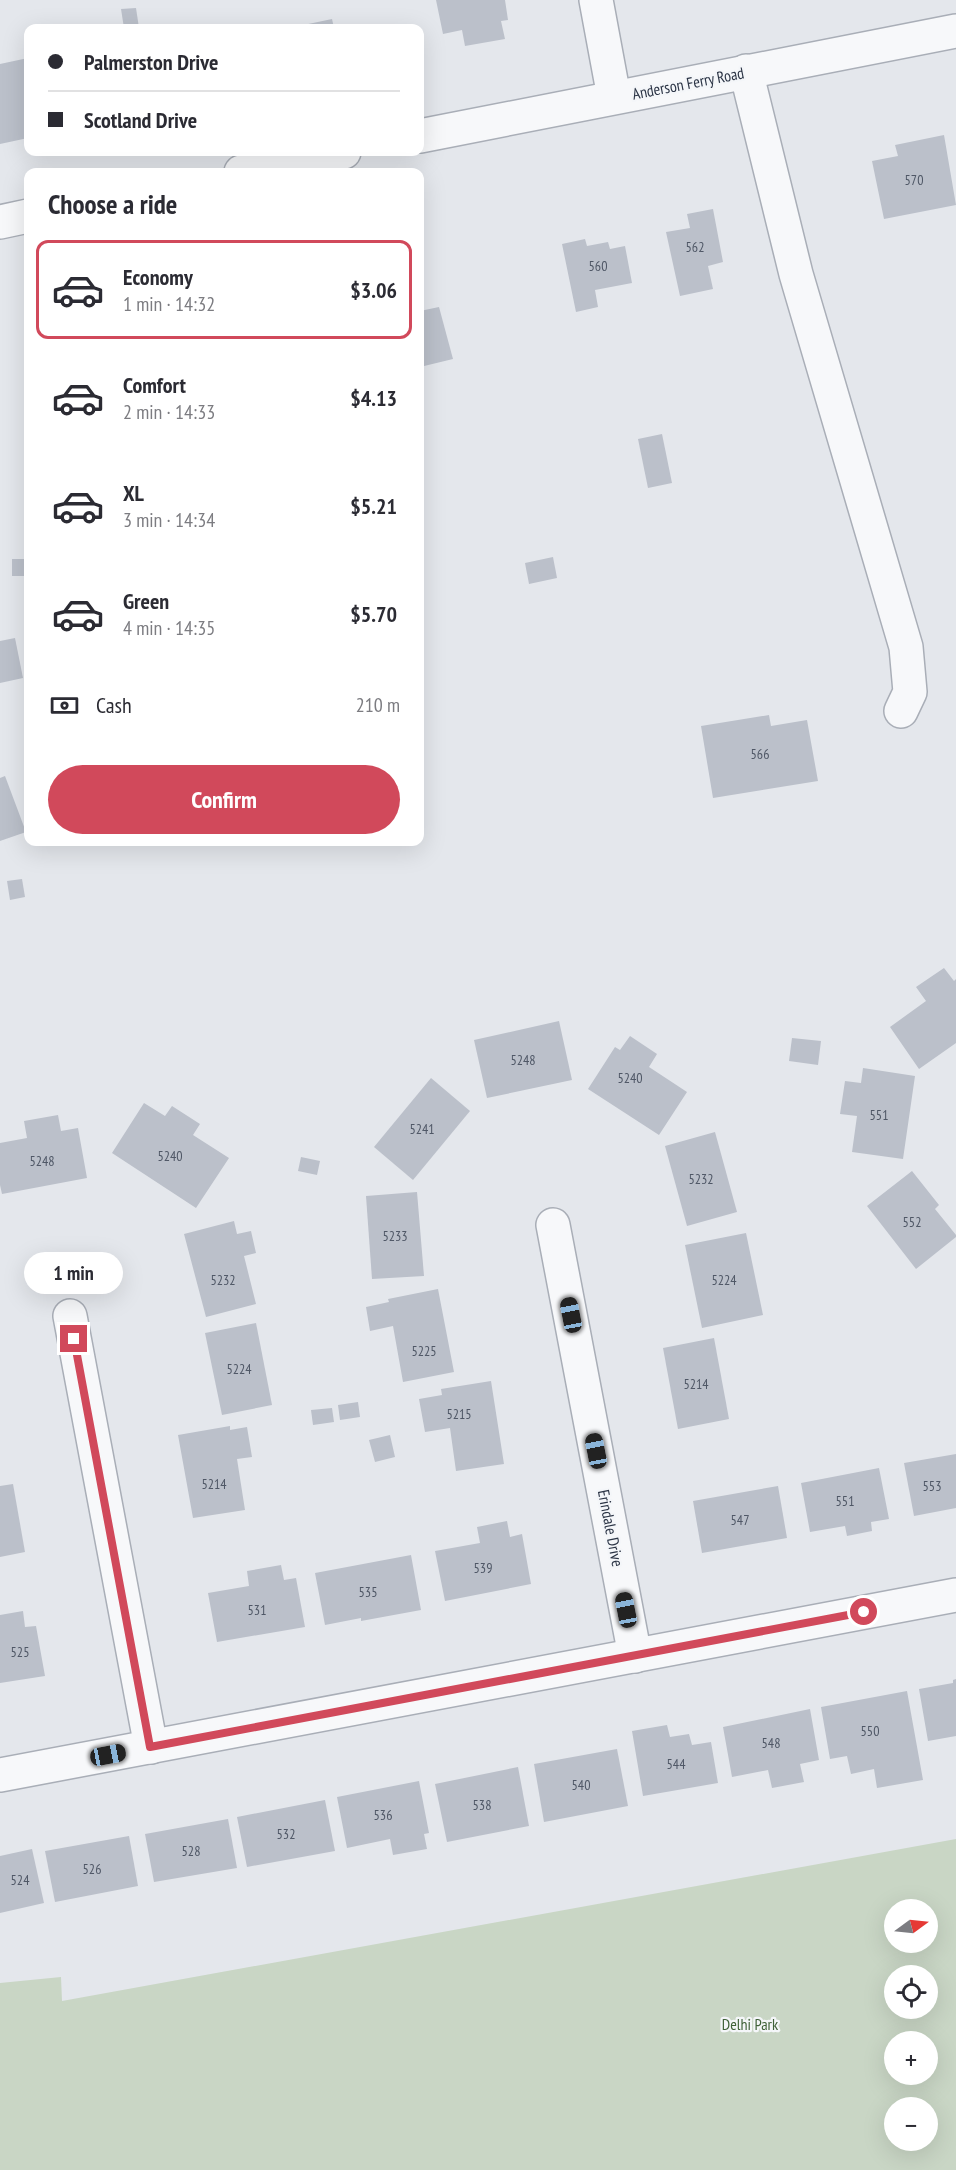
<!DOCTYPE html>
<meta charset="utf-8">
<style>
:root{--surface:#fff;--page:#f7f7f7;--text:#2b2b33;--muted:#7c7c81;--line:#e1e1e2;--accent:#d1495b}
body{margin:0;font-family:"PT Sans Narrow",sans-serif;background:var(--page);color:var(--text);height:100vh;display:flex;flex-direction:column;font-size:22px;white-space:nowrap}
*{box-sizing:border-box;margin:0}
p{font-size:20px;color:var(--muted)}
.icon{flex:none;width:33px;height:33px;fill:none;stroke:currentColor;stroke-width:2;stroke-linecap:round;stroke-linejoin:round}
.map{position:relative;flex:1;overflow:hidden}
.sheet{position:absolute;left:24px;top:168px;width:400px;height:678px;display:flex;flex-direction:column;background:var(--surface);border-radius:12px;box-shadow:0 6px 24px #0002}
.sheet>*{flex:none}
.hud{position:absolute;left:24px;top:24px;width:400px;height:132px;border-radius:12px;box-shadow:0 6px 24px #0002;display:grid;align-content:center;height:132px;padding:0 24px;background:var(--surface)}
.needle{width:39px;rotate:75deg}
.controls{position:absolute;left:884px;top:1899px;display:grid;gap:12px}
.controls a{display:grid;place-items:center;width:54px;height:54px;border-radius:50%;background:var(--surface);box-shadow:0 6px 24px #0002;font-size:30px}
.end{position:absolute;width:27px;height:27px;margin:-14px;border:8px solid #d1495b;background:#fff;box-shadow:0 0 0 3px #fff}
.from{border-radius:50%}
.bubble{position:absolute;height:42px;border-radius:21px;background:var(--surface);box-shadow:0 6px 24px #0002;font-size:20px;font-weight:700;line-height:42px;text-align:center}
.car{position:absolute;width:18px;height:36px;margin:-18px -9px;border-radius:8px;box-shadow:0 0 4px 2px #0007;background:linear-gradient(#222 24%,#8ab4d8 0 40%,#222 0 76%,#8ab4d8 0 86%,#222 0)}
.hud b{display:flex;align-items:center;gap:21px;height:57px;font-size:22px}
.hud b+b{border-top:2px solid var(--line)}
.hud i{width:15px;height:15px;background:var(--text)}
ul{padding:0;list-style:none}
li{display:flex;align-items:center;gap:18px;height:99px;margin:0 12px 9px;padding:0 12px;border:3px solid transparent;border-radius:12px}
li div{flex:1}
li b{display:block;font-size:22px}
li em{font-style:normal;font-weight:700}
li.active{border-color:var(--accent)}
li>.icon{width:54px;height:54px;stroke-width:1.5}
h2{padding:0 24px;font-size:27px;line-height:72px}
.pay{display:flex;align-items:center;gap:15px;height:66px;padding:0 24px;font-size:22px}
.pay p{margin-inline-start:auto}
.cta{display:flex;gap:12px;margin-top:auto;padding:12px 24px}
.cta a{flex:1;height:69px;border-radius:36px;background:var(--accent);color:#fff;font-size:24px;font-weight:700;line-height:69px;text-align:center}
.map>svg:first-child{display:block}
.green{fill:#c9d6c5;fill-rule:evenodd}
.building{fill:#bbc0ca}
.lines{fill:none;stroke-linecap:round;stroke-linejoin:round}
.minor-casing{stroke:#a9aeb7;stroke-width:36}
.minor{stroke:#f7f8fa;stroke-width:33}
.route{stroke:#d1495b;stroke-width:8}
.labels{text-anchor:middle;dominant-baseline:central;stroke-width:4.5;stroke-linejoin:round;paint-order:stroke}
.number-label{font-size:14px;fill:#4f5766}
.street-label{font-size:16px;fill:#2b3445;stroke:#f4f6f9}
.park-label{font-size:16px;fill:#3f6138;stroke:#f4f6f9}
</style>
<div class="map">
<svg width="956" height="2170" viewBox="0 0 956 2170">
<rect width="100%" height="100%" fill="#e4e7ec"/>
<!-- green -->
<path class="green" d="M956 1839V2170H0V1983L61 1977 62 2001ZM894 1910H927V1942H894ZM894 1976H927V2008H894ZM894 2042H927V2074H894ZM894 2108H927V2140H894Z"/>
<!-- building -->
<g class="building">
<path d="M436 0H505L508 20 501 21 505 39 465 46 462 30 443 34Z"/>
<path d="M136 8 139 28H124L121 9Z"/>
<path d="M332 19 334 28H294V27Z"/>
<path d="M28 58V138L0 144V64Z"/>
<path d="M944 135 956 205 884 219 872 161 898 156 895 145Z"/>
<path d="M713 209 723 262 708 266 713 289 680 296 666 232 690 228 687 214Z"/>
<path d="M585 239 587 246 608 242 610 249 625 246 632 283 595 290 598 307 576 312 562 244Z"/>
<path d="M439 307 453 359 420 367V311Z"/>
<path d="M662 434 672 483 648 488 638 439Z"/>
<path d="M553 557 557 578 529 584 525 563Z"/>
<rect x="12" y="559" width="16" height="17"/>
<path d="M15 638 23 678 0 683V641Z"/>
<path d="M769 715 771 726 807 720 818 781 713 798 701 726Z"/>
<path d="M5 776 26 832 0 841V778Z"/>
<path d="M22 879 25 897 10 900 7 881Z"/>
<path d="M944 968 954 981 956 979V1043L919 1069 890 1027 926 1001 916 987Z"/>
<path d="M559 1021 572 1080 487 1098 474 1040Z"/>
<path d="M630 1036 657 1054 649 1067 687 1092 659 1135 588 1089 615 1047 620 1050Z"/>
<path d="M792 1038 821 1041 818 1065 789 1061Z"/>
<path d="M863 1068 915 1076 903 1159 852 1152 857 1116 840 1114 845 1081 861 1083Z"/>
<path d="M431 1078 470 1111 413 1180 374 1147Z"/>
<path d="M144 1103 165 1116 172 1106 200 1124 193 1135 229 1158 196 1208 112 1153Z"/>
<path d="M58 1115 61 1131 78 1128 87 1178 2 1194 0 1185V1143L27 1138 24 1121Z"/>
<path d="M715 1132 737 1212 687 1226 665 1146Z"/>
<path d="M301 1157 320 1161 317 1175 298 1171Z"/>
<path d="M912 1171 939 1205 935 1209 956 1235V1237L916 1269 867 1206Z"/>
<path d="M417 1192 424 1276 372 1279 366 1196Z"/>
<path d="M234 1221 237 1234 251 1231 256 1253 244 1256 256 1304 206 1317 184 1234Z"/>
<path d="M746 1233 763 1315 702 1328 685 1245Z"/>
<path d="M438 1289 454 1372 403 1382 393 1326 370 1331 366 1307 389 1302 388 1299Z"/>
<path d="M256 1323 272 1405 222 1415 205 1333Z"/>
<path d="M714 1338 729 1419 678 1429 663 1348Z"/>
<path d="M491 1381 504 1464 456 1471 450 1428 425 1432 419 1399 442 1395 441 1389Z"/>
<path d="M358 1402 360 1417 340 1420 338 1405Z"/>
<path d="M332 1408 334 1422 313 1425 311 1410Z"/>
<path d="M230 1426V1430L247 1427 252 1457 237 1459 245 1510 193 1518 178 1435Z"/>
<path d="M390 1435 395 1457 375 1462 369 1440Z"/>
<path d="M956 1454V1508L914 1516 904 1463Z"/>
<path d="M879 1468 889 1519 871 1522 872 1531 847 1536 845 1526 810 1532 801 1483Z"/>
<path d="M13 1484 25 1552 0 1557V1486Z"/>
<path d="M778 1486 787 1538 702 1553 693 1501Z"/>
<path d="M507 1521 510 1537 522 1534 531 1584 445 1601 435 1551 480 1543 477 1527Z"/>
<path d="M411 1555 421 1610 361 1621V1618L325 1625 315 1573Z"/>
<path d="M281 1565 284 1580 296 1578 305 1627 217 1642 208 1593 249 1586 247 1571Z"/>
<path d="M23 1611 25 1627 36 1626 45 1676 0 1683V1615Z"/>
<path d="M956 1679V1736L928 1741 919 1689 953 1683V1680Z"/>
<path d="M907 1691 923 1780 877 1788 874 1769 851 1774 847 1756 830 1759 821 1707Z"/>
<path d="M810 1709 819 1760 800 1764 804 1782 772 1788 768 1770 732 1777 723 1727Z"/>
<path d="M667 1725 670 1737 689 1734 692 1745 711 1742 718 1783 643 1796 632 1731Z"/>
<path d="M617 1749 628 1806 544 1822 534 1764Z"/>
<path d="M518 1767 529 1826 447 1842 435 1784Z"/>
<path d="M419 1781 429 1833 424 1834 427 1849 393 1855 390 1839 347 1848 337 1797Z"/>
<path d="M325 1800 335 1851 247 1867 237 1817Z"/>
<path d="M228 1819 237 1868 154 1882 145 1834Z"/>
<path d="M129 1836 138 1886 55 1902 45 1851Z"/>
<path d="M32 1849 44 1903 0 1913V1856Z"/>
</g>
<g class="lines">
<!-- minor casing -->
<g class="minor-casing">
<g id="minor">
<path d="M596 0 614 97"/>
<path d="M746 71 796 274 906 647 910 692 901 711"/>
<path d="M420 136 956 31"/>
<path d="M241 172 344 152"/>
<path d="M0 222 28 216"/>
<path d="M553 1225 635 1656"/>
<path d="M70 1316 151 1747"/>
<path d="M0 1775 956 1595"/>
</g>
</g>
<!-- minor -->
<use href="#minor" class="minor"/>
</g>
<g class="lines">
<!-- route -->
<path class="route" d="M74 1339 150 1747 864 1612"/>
</g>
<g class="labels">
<!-- number labels -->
<g class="number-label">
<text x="914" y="180">570</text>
<text x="695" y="247">562</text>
<text x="598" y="266">560</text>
<text x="760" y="754">566</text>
<text x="523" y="1060">5248</text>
<text x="630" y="1078">5240</text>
<text x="879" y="1115">551</text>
<text x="422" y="1129">5241</text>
<text x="170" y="1156">5240</text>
<text x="42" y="1161">5248</text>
<text x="701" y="1179">5232</text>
<text x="912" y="1222">552</text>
<text x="395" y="1236">5233</text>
<text x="223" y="1280">5232</text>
<text x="724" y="1280">5224</text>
<text x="424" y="1351">5225</text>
<text x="239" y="1369">5224</text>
<text x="696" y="1384">5214</text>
<text x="459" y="1414">5215</text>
<text x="214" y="1484">5214</text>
<text x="932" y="1486">553</text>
<text x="845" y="1501">551</text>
<text x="740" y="1520">547</text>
<text x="483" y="1568">539</text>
<text x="368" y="1592">535</text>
<text x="257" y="1610">531</text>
<text x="20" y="1652">525</text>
<text x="870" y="1731">550</text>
<text x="771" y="1743">548</text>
<text x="676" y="1764">544</text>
<text x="581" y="1785">540</text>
<text x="482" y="1805">538</text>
<text x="383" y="1815">536</text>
<text x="286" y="1834">532</text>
<text x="191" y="1851">528</text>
<text x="92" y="1869">526</text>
<text x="20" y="1880">524</text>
</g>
<!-- street labels -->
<g class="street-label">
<text transform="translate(688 83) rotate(-11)">Anderson Ferry Road</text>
<text transform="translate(611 1528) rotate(79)">Erindale Drive</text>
</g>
<!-- park labels -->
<g class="park-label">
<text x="750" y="2024">Delhi Park</text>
</g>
</g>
</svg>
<div class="controls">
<a><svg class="needle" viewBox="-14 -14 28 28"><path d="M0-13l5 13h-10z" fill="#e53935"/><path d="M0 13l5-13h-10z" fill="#7c7c81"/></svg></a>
<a><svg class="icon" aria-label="locate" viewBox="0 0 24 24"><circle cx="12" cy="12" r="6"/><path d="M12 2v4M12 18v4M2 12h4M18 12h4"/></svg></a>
<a>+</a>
<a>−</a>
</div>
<i class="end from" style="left:864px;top:1612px"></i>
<i class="end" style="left:74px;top:1339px"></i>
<div class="bubble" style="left:24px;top:1252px;width:99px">1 min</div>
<i class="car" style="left:571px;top:1315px;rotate:349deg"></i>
<i class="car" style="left:596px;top:1451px;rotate:349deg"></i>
<i class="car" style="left:626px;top:1610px;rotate:349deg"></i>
<i class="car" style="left:108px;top:1755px;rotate:79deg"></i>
<div class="hud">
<b><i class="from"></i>Palmerston Drive</b>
<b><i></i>Scotland Drive</b>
</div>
<section class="sheet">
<h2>Choose a ride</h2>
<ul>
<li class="active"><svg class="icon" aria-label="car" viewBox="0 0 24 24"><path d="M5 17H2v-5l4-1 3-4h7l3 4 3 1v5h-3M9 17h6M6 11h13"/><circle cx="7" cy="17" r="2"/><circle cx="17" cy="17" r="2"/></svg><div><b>Economy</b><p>1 min · 14:32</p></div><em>$3.06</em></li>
<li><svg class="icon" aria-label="car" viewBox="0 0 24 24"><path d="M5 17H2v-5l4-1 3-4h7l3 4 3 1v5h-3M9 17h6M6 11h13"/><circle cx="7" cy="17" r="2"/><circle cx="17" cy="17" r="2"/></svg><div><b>Comfort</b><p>2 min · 14:33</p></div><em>$4.13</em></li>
<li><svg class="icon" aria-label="car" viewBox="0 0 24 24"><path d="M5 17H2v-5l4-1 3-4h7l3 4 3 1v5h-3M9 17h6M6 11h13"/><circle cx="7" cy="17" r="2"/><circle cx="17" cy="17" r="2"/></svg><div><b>XL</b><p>3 min · 14:34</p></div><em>$5.21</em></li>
<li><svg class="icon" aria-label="car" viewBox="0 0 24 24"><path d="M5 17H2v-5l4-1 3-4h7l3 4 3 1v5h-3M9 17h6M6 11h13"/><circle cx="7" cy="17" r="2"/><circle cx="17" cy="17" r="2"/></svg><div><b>Green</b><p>4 min · 14:35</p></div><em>$5.70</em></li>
</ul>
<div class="pay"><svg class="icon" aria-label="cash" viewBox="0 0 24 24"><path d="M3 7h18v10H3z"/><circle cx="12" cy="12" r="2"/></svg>Cash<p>210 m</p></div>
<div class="cta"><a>Confirm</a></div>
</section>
</div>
